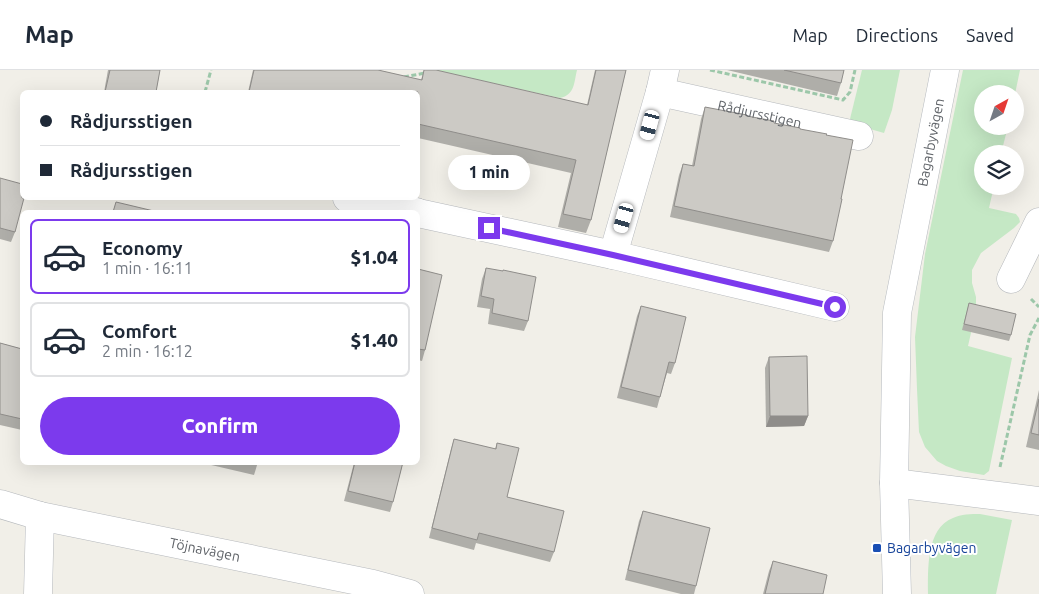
<!DOCTYPE html>
<meta charset="utf-8">
<style>
:root{--surface:#fff;--page:#f6f6f7;--text:#1f2937;--muted:#747a83;--line:#e0e1e3;--accent:#7c3aed}
body{margin:0;font-family:Ubuntu,sans-serif;background:var(--page);color:var(--text);height:100vh;display:flex;flex-direction:column;font-size:19px;white-space:nowrap}
*{box-sizing:border-box;margin:0}
p{font-size:16px;color:var(--muted)}
.icon{flex:none;width:28px;height:28px;fill:none;stroke:currentColor;stroke-width:2;stroke-linecap:round;stroke-linejoin:round}
.map{position:relative;flex:1;overflow:hidden}
.side{position:absolute;left:20px;top:140px;width:400px;height:255px;display:flex;flex-direction:column;background:var(--surface);border-radius:8px;box-shadow:0 5px 20px #0002}
.side>*{flex:none}
.banner{position:absolute;left:20px;top:20px;width:400px;height:110px;border-radius:8px;box-shadow:0 5px 20px #0002;display:grid;align-content:center;height:110px;padding:0 20px;background:var(--surface)}
.needle{width:32px;rotate:40deg}
.controls{position:absolute;left:974px;top:15px;display:grid;gap:10px}
.controls a{display:grid;place-items:center;width:50px;height:50px;border-radius:50%;background:var(--surface);box-shadow:0 5px 20px #0002;font-size:25px}
.end{position:absolute;width:22px;height:22px;margin:-11px;border:6px solid #7c3aed;background:#fff;box-shadow:0 0 0 2px #fff}
.from{border-radius:50%}
.bubble{position:absolute;height:35px;border-radius:18px;background:var(--surface);box-shadow:0 5px 20px #0002;font-size:16px;font-weight:800;line-height:35px;text-align:center}
.car{position:absolute;width:15px;height:30px;margin:-15px -8px;border-radius:6px;box-shadow:0 0 4px 1px #0007;background:linear-gradient(#fff 24%,#345 0 40%,#fff 0 76%,#345 0 86%,#fff 0)}
.banner b{display:flex;align-items:center;gap:18px;height:48px;font-size:19px}
.banner b+b{border-top:1px solid var(--line)}
.banner i{width:12px;height:12px;background:var(--text)}
ul{padding:9px 0 0;list-style:none}
li{display:flex;align-items:center;gap:15px;height:75px;margin:0 10px 8px;padding:0 10px;border:2px solid var(--line);border-radius:8px}
li div{flex:1}
li b{display:block;font-size:19px}
li em{font-style:normal;font-weight:800}
li.on{border-color:var(--accent)}
li>.icon{width:45px;height:45px;stroke-width:1.5}
.primary-button{display:flex;gap:10px;margin-top:auto;padding:10px 20px}
.primary-button a{flex:1;height:58px;border-radius:30px;background:var(--accent);color:#fff;font-size:20px;font-weight:800;line-height:58px;text-align:center}
header{display:flex;align-items:center;gap:30px;box-sizing:border-box;height:70px;padding:0 25px;background:var(--surface);border-bottom:1px solid var(--line)}
header strong{font-size:24px}
nav{display:flex;gap:28px;margin-inline-start:auto;font-size:18px}
.map>svg:first-child{display:block}
.green{fill:#c5e8c5}
.lines{fill:none;stroke-linecap:round;stroke-linejoin:round}
.street-casing{stroke:#b5b8bc;stroke-width:29}
.secondary-casing{stroke:#b6babf;stroke-width:29}
.path{stroke:#9cc7a9;stroke-width:3;stroke-dasharray:5 2.5;stroke-linecap:butt}
.street{stroke:#fff;stroke-width:28}
.secondary{stroke:#fff;stroke-width:28}
.wall{fill:#afaea9}
.shaded-wall{fill:#8f8d8a}
.building{fill:#cccac5;stroke:#8f8d8a}
.route{stroke:#7c3aed;stroke-width:6}
.transit-dot{fill:#1a4fb4;stroke:#fff;stroke-width:2}
.labels{text-anchor:middle;dominant-baseline:central;stroke-width:4;stroke-linejoin:round;paint-order:stroke}
.street-label{font-size:14px;fill:#5f6368;stroke:#fff}
.transit-label{font-size:14px;fill:#164399;stroke:#fff;text-anchor:start}
</style>
<header>
<strong>Map</strong>
<nav><a>Map</a><a>Directions</a><a>Saved</a></nav>
</header>
<div class="map">
<svg width="1039" height="524" viewBox="0 0 1039 524">
<rect width="100%" height="100%" fill="#f1efe8"/>
<!-- green -->
<g class="green">
<path d="M433 0H577C574 12 575 25 560 28Z"/>
<path d="M862 0H900L892 40 884 63 849 53Z"/>
<path d="M963 0H1020L1015 24H982V56H1008L1001 84H982V116H994L989 138 1016 144 1019 148 1020 152 1014 158 981 183 972 200V213L976 227V241L968 276 1012 288 989 401 984 405 960 401 946 396 937 391 925 377 919 362 917 319 915 267 925 184Z"/>
<path d="M980 444 1012 450 996 524H928C928 500 926 458 953 448 961 444 971 444 980 444Z"/>
</g>
<g class="lines">
<!-- street casing -->
<g class="street-casing">
<g id="street">
<path d="M665 0 660 22 613 185 835 237"/>
<path id="s1" d="M660 22 859 66"/>
<path d="M347 128 416 142"/>
<path d="M418 143 613 185"/>
<path d="M1011 209 1039 152"/>
<path d="M894 413 1039 431"/>
<path id="s2" d="M0 434 40 446 373 514 410 524"/>
<path d="M38 524 40 446"/>
</g>
</g>
<!-- secondary casing -->
<g class="secondary-casing">
<g id="secondary">
<path id="s3" d="M897 524 894 413 897 243 945 0"/>
</g>
</g>
<!-- path -->
<g class="path">
<path d="M710 0 843 30 850 22 855 0"/>
<path d="M404 7 425 3"/>
<path d="M205 22 211 0"/>
<path d="M1031 229 1039 237"/>
<path d="M1000 397 1030 265 1039 248"/>
</g>
<!-- street -->
<use href="#street" class="street"/>
<!-- secondary -->
<use href="#secondary" class="secondary"/>
</g>
<!-- wall -->
<g class="wall">
<path d="M108 0H160L156 22H104Z"/>
<path d="M253 0H378L421 10 424 0 587 35 595 0H626L591 150 586 163 558 157 571 103 418 68V22H248Z"/>
<path d="M727 0H844L841 13 837 26Z"/>
<path d="M705 37 747 46 774 53 833 171 829 182 670 147 679 105 683 94 692 96 701 49Z"/>
<path d="M0 108 15 162 11 172 0 169Z"/>
<path d="M486 198 528 251 524 261 488 254 490 239 477 237 482 209Z"/>
<path d="M418 199 425 280 422 291 418 290Z"/>
<path d="M969 233 1011 265 1009 271 962 260Z"/>
<path d="M641 236 675 293 671 304 667 303 660 327 657 338 617 328 637 246Z"/>
<path d="M0 273 22 279V360L0 355Z"/>
<path d="M769 287 808 346 804 356 766 357 765 298Z"/>
<path d="M1039 320V380L1026 377Z"/>
<path d="M454 369 495 379 497 373 507 427 554 482 550 492 476 473 474 480 429 468 451 379Z"/>
<path d="M207 392H258L254 405 207 394Z"/>
<path d="M351 392H403L393 432 390 442 344 431 354 393Z"/>
<path d="M643 441 696 516 694 524H681L625 510 639 451Z"/>
<path d="M773 491 823 524H763L769 501Z"/>
</g>
<!-- shaded-wall -->
<path class="shaded-wall" d="M770 346H808L804 356 766 357Z"/>
<!-- building -->
<g class="building">
<path d="M110 0H160L156 22H105Z"/>
<path d="M254 0H378L422 10 424 0H436L588 35 596 0H626L591 150 563 144 576 90 418 54V22H249Z"/>
<path d="M784 0H844L841 13Z"/>
<path d="M705 37 747 45V46L774 51V53L800 58V59L827 64 826 65 853 70 841 129H842L833 171 674 136 683 94 694 96Z"/>
<path d="M0 108 22 114V128H24L15 162 0 158Z"/>
<path d="M116 132 158 142H113Z"/>
<path d="M486 198 503 201V200L536 207 528 251 492 243 494 229 481 226Z"/>
<path d="M418 199 442 205 425 280 418 279Z"/>
<path d="M969 233 1016 244 1011 265 964 254Z"/>
<path d="M641 236 686 247 675 293 669 292 660 327 621 317Z"/>
<path d="M0 273 22 279V349L0 344Z"/>
<path d="M807 286 808 346H770L769 287Z"/>
<path d="M1039 329V365L1031 363Z"/>
<path d="M454 369 496 379 497 373 519 378 507 427 564 441 554 482 479 463 477 470 432 458Z"/>
<path d="M355 392H403L393 432 348 421Z"/>
<path d="M643 441 710 458 696 516 628 500Z"/>
<path d="M773 491 827 505 823 524H765Z"/>
</g>
<g class="lines">
<!-- route -->
<path class="route" d="M489 158 613 185 835 237"/>
</g>
<!-- markers -->
<rect class="transit-dot" x="872" y="473" width="10" height="10" rx="2.5"/>
<g class="labels">
<!-- street labels -->
<g class="street-label">
<text stroke="none"><textPath href="#s1" startOffset="102">Rådjursstigen</textPath></text>
<text stroke="none"><textPath href="#s3" startOffset="455">Bagarbyvägen</textPath></text>
<text stroke="none"><textPath href="#s2" startOffset="210">Töjnavägen</textPath></text>
</g>
<!-- transit labels -->
<g class="transit-label">
<text x="887" y="478">Bagarbyvägen</text>
</g>
</g>
</svg>
<div class="controls">
<a><svg class="needle" viewBox="-14 -14 28 28"><path d="M0-13l5 13h-10z" fill="#e53935"/><path d="M0 13l5-13h-10z" fill="#747a83"/></svg></a>
<a><svg class="icon" aria-label="layers" viewBox="0 0 24 24"><path d="M12 4l9 5-9 5-9-5zM3 14l9 5 9-5"/></svg></a>
</div>
<i class="end from" style="left:835px;top:237px"></i>
<i class="end" style="left:489px;top:158px"></i>
<div class="bubble" style="left:448px;top:85px;width:82px">1 min</div>
<i class="car" style="left:650px;top:55px;rotate:195deg"></i>
<i class="car" style="left:624px;top:148px;rotate:196deg"></i>
<div class="banner">
<b><i class="from"></i>Rådjursstigen</b>
<b><i></i>Rådjursstigen</b>
</div>
<section class="side">
<ul>
<li class="on"><svg class="icon" aria-label="car" viewBox="0 0 24 24"><path d="M5 17H2v-5l4-1 3-4h7l3 4 3 1v5h-3M9 17h6M6 11h13"/><circle cx="7" cy="17" r="2"/><circle cx="17" cy="17" r="2"/></svg><div><b>Economy</b><p>1 min · 16:11</p></div><em>$1.04</em></li>
<li><svg class="icon" aria-label="car" viewBox="0 0 24 24"><path d="M5 17H2v-5l4-1 3-4h7l3 4 3 1v5h-3M9 17h6M6 11h13"/><circle cx="7" cy="17" r="2"/><circle cx="17" cy="17" r="2"/></svg><div><b>Comfort</b><p>2 min · 16:12</p></div><em>$1.40</em></li>
</ul>
<div class="primary-button"><a>Confirm</a></div>
</section>
</div>
